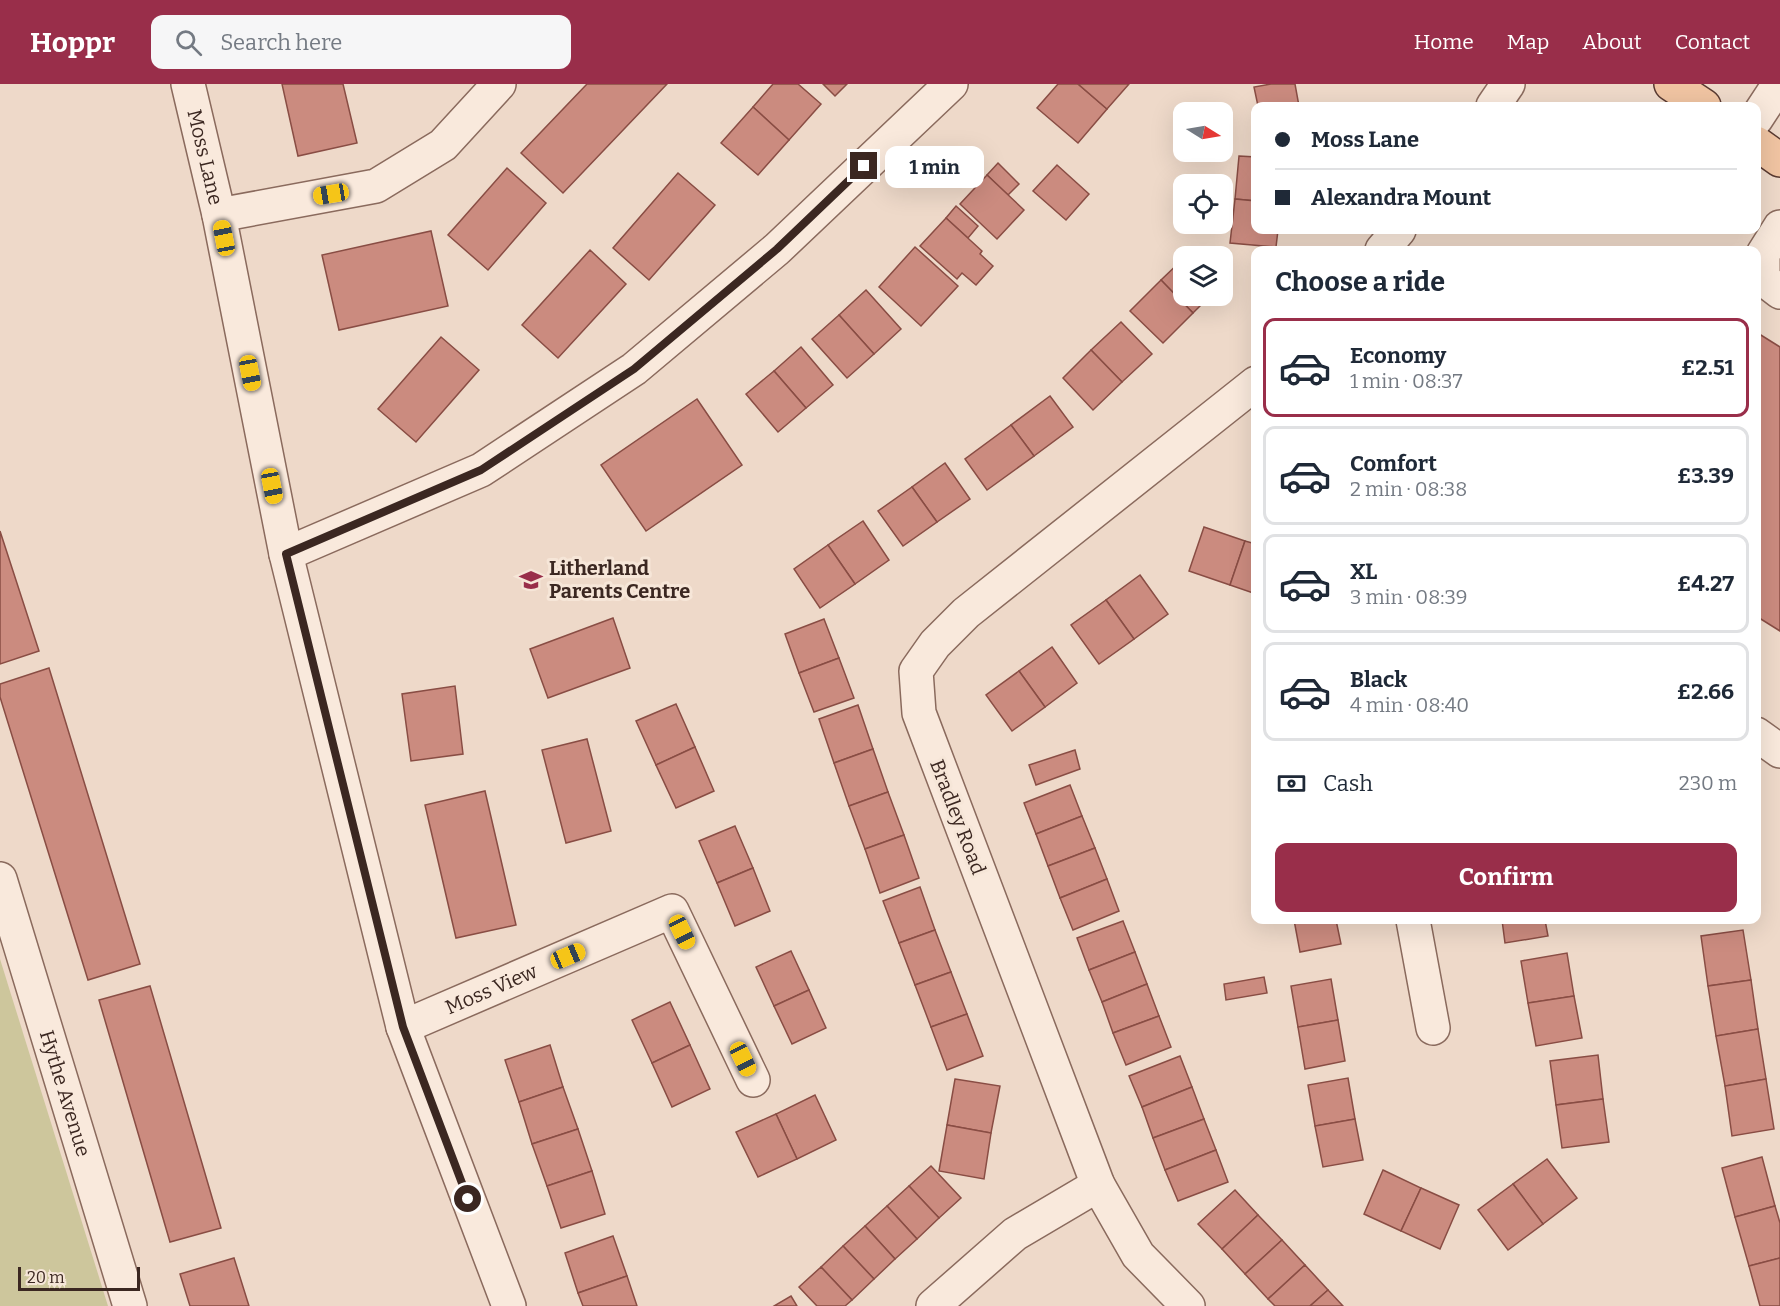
<!DOCTYPE html>
<meta charset="utf-8">
<style>
:root{--surface:#fff;--page:#f6f6f7;--text:#1f2937;--muted:#747a83;--line:#e0e1e3;--accent:#992e4a}
body{margin:0;font-family:Bitter,serif;background:var(--page);color:var(--text);height:100vh;display:flex;flex-direction:column;font-size:22px;white-space:nowrap}
*{box-sizing:border-box;margin:0}
p{font-size:20px;color:var(--muted)}
.icon{flex:none;width:33px;height:33px;fill:none;stroke:currentColor;stroke-width:2;stroke-linecap:round;stroke-linejoin:round}
.map{position:relative;flex:1;overflow:hidden}
.sheet{position:absolute;left:1251px;top:162px;width:510px;height:678px;display:flex;flex-direction:column;background:var(--surface);border-radius:12px;box-shadow:0 6px 24px #0002}
.sheet>*{flex:none}
.top-card{position:absolute;left:1251px;top:18px;width:510px;height:132px;border-radius:12px;box-shadow:0 6px 24px #0002;display:grid;align-content:center;height:132px;padding:0 24px;background:var(--surface)}
.needle{width:39px;rotate:101deg}
.tools{position:absolute;left:1173px;top:18px;display:grid;gap:12px}
.tools a{display:grid;place-items:center;width:60px;height:60px;border-radius:12px;background:var(--surface);box-shadow:0 6px 24px #0002;font-size:30px}
.scale{position:absolute;left:18px;bottom:15px;width:122px;box-sizing:border-box;padding-left:6px;border:3px solid #3b2721;border-top:0;font-size:16px;line-height:21px;white-space:nowrap;color:#3b2721;-webkit-text-stroke:4px #f6e6d8;paint-order:stroke}
.end{position:absolute;width:27px;height:27px;margin:-14px;border:8px solid #3b2721;background:#fff;box-shadow:0 0 0 3px #fff}
.from{border-radius:50%}
.bubble{position:absolute;height:42px;border-radius:12px;background:var(--surface);box-shadow:0 6px 24px #0002;font-size:20px;font-weight:700;line-height:42px;text-align:center}
.car{position:absolute;width:18px;height:36px;margin:-18px -9px;border-radius:8px;box-shadow:0 0 4px 2px #0007;background:linear-gradient(#f5c518 24%,#345 0 40%,#f5c518 0 76%,#345 0 86%,#f5c518 0)}
.top-card b{display:flex;align-items:center;gap:21px;height:57px;font-size:22px}
.top-card b+b{border-top:2px solid var(--line)}
.top-card i{width:15px;height:15px;background:var(--text)}
ul{padding:0;list-style:none}
li{display:flex;align-items:center;gap:18px;height:99px;margin:0 12px 9px;padding:0 12px;border:3px solid var(--line);border-radius:12px}
li div{flex:1}
li b{display:block;font-size:22px}
li em{font-style:normal;font-weight:700}
li.on{border-color:var(--accent)}
li>.icon{width:54px;height:54px;stroke-width:1.5}
h2{padding:0 24px;font-size:27px;line-height:72px}
.pay{display:flex;align-items:center;gap:15px;height:66px;padding:0 24px;font-size:22px}
.pay p{margin-inline-start:auto}
.primary-button{display:flex;gap:12px;margin-top:auto;padding:12px 24px}
.primary-button a{flex:1;height:69px;border-radius:12px;background:var(--accent);color:#fff;font-size:24px;font-weight:700;line-height:69px;text-align:center}
header{display:flex;align-items:center;gap:36px;box-sizing:border-box;height:84px;padding:0 30px;background:var(--accent);color:#fff}
header strong{font-size:28px}
nav{display:flex;gap:33px;margin-inline-start:auto;font-size:21px}
.search{width:420px;height:54px;background:var(--page);display:flex;align-items:center;gap:15px;box-sizing:border-box;padding:0 21px;border-radius:12px;color:var(--muted);font-size:22px}
.map>svg:first-child{display:block}
.green{fill:#cdc69c}
.building{fill:#cb8b7f;stroke:#894d44;stroke-width:1.5}
.lines{fill:none;stroke-linecap:round;stroke-linejoin:round}
.minor-casing{stroke:#8a6a5d;stroke-width:36}
.major-casing{stroke:#593a31;stroke-width:36}
.minor{stroke:#f9e9dc;stroke-width:33}
.major{stroke:#f0c4a2;stroke-width:33}
.route{stroke:#3b2721;stroke-width:8}
.labels{text-anchor:middle;dominant-baseline:central;stroke-width:6;stroke-linejoin:round;paint-order:stroke}
.street-label{font-size:20px;fill:#3b2721;stroke:#f6e6d8}
.poi-label{font-size:20px;font-weight:bold;fill:#3b2721;stroke:#f6e6d8;text-anchor:start}
</style>
<header>
<strong>Hoppr</strong>
<div class="search"><svg class="icon" aria-label="search" viewBox="0 0 24 24"><circle cx="10" cy="10" r="6"/><path d="M15 15l6 6"/></svg>Search here</div>
<nav><a>Home</a><a>Map</a><a>About</a><a>Contact</a></nav>
</header>
<div class="map">
<svg width="1780" height="1222" viewBox="0 0 1780 1222">
<rect width="100%" height="100%" fill="#eed9c9"/>
<!-- green -->
<path class="green" d="M0 875 108 1222H0Z"/>
<!-- building -->
<g class="building">
<path d="M282 0H343L357 59 298 72Z"/>
<path d="M587 0H667L563 109 521 69Z"/>
<path d="M773 0H798L821 20 789 56 753 23Z"/>
<path d="M823 0H847L835 12Z"/>
<path d="M1058 0H1078L1107 25 1078 59 1037 24Z"/>
<path d="M1078 0H1129L1107 25Z"/>
<path d="M1271 0H1295L1299 22H1258L1254 3Z"/>
<path d="M753 23 789 56 758 91 721 59Z"/>
<path d="M1239 72 1256 73V117L1235 115Z"/>
<path d="M998 79 1019 100 1008 111 987 91Z"/>
<path d="M1057 81 1089 110 1066 136 1033 107Z"/>
<path d="M507 84 546 119 488 186 448 151Z"/>
<path d="M678 89 715 121 649 196 613 164Z"/>
<path d="M987 91 1024 126 997 155 960 120Z"/>
<path d="M1235 115 1256 117V146H1278L1276 163 1230 159Z"/>
<path d="M956 122 978 142 968 154 946 134Z"/>
<path d="M946 134 982 167 980 170 993 182 976 201 962 189 957 195 920 162Z"/>
<path d="M431 147 448 222 339 246 322 171Z"/>
<path d="M915 163 958 202 921 242 879 203Z"/>
<path d="M590 166 626 200 558 274 522 241Z"/>
<path d="M1184 174V212H1210L1193 229 1161 196Z"/>
<path d="M1161 196 1193 229 1163 259 1130 227Z"/>
<path d="M866 206 901 245 874 270 839 231Z"/>
<path d="M839 231 874 270 847 294 812 255Z"/>
<path d="M1121 238 1152 270 1122 298 1091 266Z"/>
<path d="M1756 248 1780 263V547L1756 532Z"/>
<path d="M441 253 479 286 416 358 378 325Z"/>
<path d="M801 263 833 301 806 324 774 287Z"/>
<path d="M1091 266 1122 298 1093 326 1063 294Z"/>
<path d="M774 287 806 324 778 348 746 310Z"/>
<path d="M1050 312 1073 343 1034 372 1011 341Z"/>
<path d="M697 315 742 381 646 447 601 381Z"/>
<path d="M1011 341 1034 372 987 406 965 375Z"/>
<path d="M945 379 970 415 937 438 912 403Z"/>
<path d="M912 403 937 438 903 462 878 427Z"/>
<path d="M863 437 889 476 855 500 828 461Z"/>
<path d="M1204 443 1245 457 1230 501 1189 487Z"/>
<path d="M0 447 39 567 0 580Z"/>
<path d="M1245 457 1256 460V510L1230 501Z"/>
<path d="M828 461 855 500 820 524 794 485Z"/>
<path d="M1140 491 1168 530 1134 555 1106 516Z"/>
<path d="M1106 516 1134 555 1099 580 1071 541Z"/>
<path d="M613 534 630 584 548 614 530 565Z"/>
<path d="M824 535 839 574 799 589 785 550Z"/>
<path d="M1052 563 1077 599 1045 623 1019 587Z"/>
<path d="M839 574 854 614 814 628 799 589Z"/>
<path d="M49 584 140 880 88 896 0 613V600Z"/>
<path d="M1019 587 1045 623 1012 647 986 611Z"/>
<path d="M455 602 463 670 411 677 402 610Z"/>
<path d="M676 620 695 663 656 681 636 637Z"/>
<path d="M858 621 873 665 834 679 819 635Z"/>
<path d="M587 655 611 747 566 759 542 666Z"/>
<path d="M695 663 714 707 676 724 656 681Z"/>
<path d="M873 665 888 708 849 722 834 679Z"/>
<path d="M1075 666 1080 685 1036 701 1029 681Z"/>
<path d="M1070 701 1082 732 1036 750 1024 719Z"/>
<path d="M485 707 516 841 456 854 425 721Z"/>
<path d="M888 708 904 751 865 765 849 722Z"/>
<path d="M1082 732 1095 764 1048 782 1036 750Z"/>
<path d="M735 742 753 784 717 799 699 757Z"/>
<path d="M904 751 919 794 880 809 865 765Z"/>
<path d="M1095 764 1107 795 1060 814 1048 782Z"/>
<path d="M753 784 770 827 735 842 717 799Z"/>
<path d="M1107 795 1119 827 1073 846 1060 814Z"/>
<path d="M920 803 935 846 899 859 883 817Z"/>
<path d="M1294 836H1336L1341 860 1300 868Z"/>
<path d="M1502 836H1545L1548 852 1505 859Z"/>
<path d="M1123 837 1135 868 1089 886 1077 854Z"/>
<path d="M935 846 951 888 915 901 899 859Z"/>
<path d="M1743 846 1751 896 1708 902 1701 852Z"/>
<path d="M791 867 809 906 774 922 756 883Z"/>
<path d="M1135 868 1147 900 1102 918 1089 886Z"/>
<path d="M1567 869 1574 912 1528 919 1521 877Z"/>
<path d="M951 888 967 930 931 943 915 901Z"/>
<path d="M1264 893 1267 909 1226 916 1224 900Z"/>
<path d="M1331 895 1338 936 1298 943 1291 902Z"/>
<path d="M1751 896 1758 945 1716 952 1708 902Z"/>
<path d="M1147 900 1159 932 1113 949 1102 918Z"/>
<path d="M150 902 221 1144 170 1158 99 916Z"/>
<path d="M809 906 826 944 792 960 774 922Z"/>
<path d="M1574 912 1582 954 1536 962 1528 919Z"/>
<path d="M670 918 690 961 652 979 632 936Z"/>
<path d="M967 930 983 972 947 986 931 943Z"/>
<path d="M1159 932 1171 963 1126 981 1113 949Z"/>
<path d="M1338 936 1345 977 1305 985 1298 943Z"/>
<path d="M1758 945 1766 995 1725 1002 1716 952Z"/>
<path d="M550 961 563 1003 519 1018 505 976Z"/>
<path d="M690 961 710 1005 672 1023 652 979Z"/>
<path d="M1598 971 1603 1015 1556 1021 1550 977Z"/>
<path d="M1180 972 1192 1003 1142 1023 1129 992Z"/>
<path d="M1348 994 1355 1035 1315 1042 1308 1001Z"/>
<path d="M955 995 1000 1002 991 1049 947 1041Z"/>
<path d="M1766 995 1774 1045 1732 1052 1725 1002Z"/>
<path d="M563 1003 578 1045 532 1060 519 1018Z"/>
<path d="M1192 1003 1204 1035 1153 1054 1142 1023Z"/>
<path d="M815 1011 836 1056 797 1075 776 1030Z"/>
<path d="M1603 1015 1609 1058 1562 1064 1556 1021Z"/>
<path d="M776 1030 797 1075 758 1093 736 1048Z"/>
<path d="M1204 1035 1216 1066 1165 1086 1153 1054Z"/>
<path d="M1355 1035 1363 1076 1323 1083 1315 1042Z"/>
<path d="M947 1041 991 1049 984 1095 939 1087Z"/>
<path d="M578 1045 592 1087 547 1102 532 1060Z"/>
<path d="M1216 1066 1228 1098 1178 1117 1165 1086Z"/>
<path d="M1762 1073 1775 1122 1735 1133 1722 1084Z"/>
<path d="M1547 1075 1577 1114 1543 1140 1513 1100Z"/>
<path d="M931 1082 961 1114 939 1134 909 1102Z"/>
<path d="M1383 1086 1421 1104 1401 1147 1364 1130Z"/>
<path d="M592 1087 605 1130 561 1144 547 1102Z"/>
<path d="M1513 1100 1543 1140 1508 1166 1478 1126Z"/>
<path d="M909 1102 939 1134 917 1155 887 1122Z"/>
<path d="M1421 1104 1459 1121 1440 1165 1401 1147Z"/>
<path d="M1235 1106 1258 1131 1222 1165 1198 1140Z"/>
<path d="M887 1122 917 1155 895 1175 865 1142Z"/>
<path d="M1775 1122 1780 1139V1174L1749 1182 1735 1133Z"/>
<path d="M1258 1131 1282 1156 1245 1190 1222 1165Z"/>
<path d="M865 1142 895 1175 874 1195 843 1162Z"/>
<path d="M613 1152 627 1192 578 1209 565 1169Z"/>
<path d="M1282 1156 1305 1181 1268 1215 1245 1190Z"/>
<path d="M843 1162 874 1195 852 1216 821 1183Z"/>
<path d="M234 1174 249 1222H190L180 1190Z"/>
<path d="M1780 1174V1222H1760L1749 1182Z"/>
<path d="M1305 1181 1328 1206 1310 1222H1275L1268 1215Z"/>
<path d="M821 1183 852 1216 845 1222H817L799 1203Z"/>
<path d="M627 1192 637 1222H583L578 1209Z"/>
<path d="M1328 1206 1343 1222H1310Z"/>
<path d="M791 1212 797 1222H774Z"/>
</g>
<g class="lines">
<!-- minor casing -->
<g class="minor-casing">
<g id="minor">
<path id="s1" d="M188 0 219 131 286 470 403 943 509 1222"/>
<path d="M1493 22 1508 0"/>
<path d="M1756 35 1779 0"/>
<path d="M219 131 376 102 443 61 499 0"/>
<path d="M1780 143 1763 170V195L1780 208"/>
<path d="M1382 166 1399 146"/>
<path d="M286 470 481 386 634 285 777 165 951 0"/>
<path d="M1756 650 1780 667"/>
<path id="s2" d="M0 795 130 1222"/>
<path d="M1413 836 1433 944"/>
<path id="s3" d="M403 943 672 827 753 996"/>
<path d="M933 1222 1015 1150 1098 1101"/>
<path d="M1188 1222 1138 1171 1098 1101 919 629 916 587 935 560 966 529 1256 299"/>
</g>
</g>
<!-- major casing -->
<g class="major-casing">
<g id="major">
<path d="M1671 0 1704 22"/>
<path d="M1756 59 1780 76"/>
</g>
</g>
<!-- minor -->
<use href="#minor" class="minor"/>
<!-- major -->
<use href="#major" class="major"/>
</g>
<g class="lines">
<!-- route -->
<path class="route" d="M468 1115 403 943 286 470 481 386 634 285 777 165 864 82"/>
</g>
<!-- icons -->
<defs>
<g id="school-bare" transform="scale(1.8)"><path d="M0-5L7-2L0 1L-7-2ZM-4 1L0 2.5L4 1V4Q0 6-4 4Z" fill="#992e4a" stroke="#f6e6d8" stroke-width="2.5" paint-order="stroke"/></g>
</defs>
<g fill-rule="evenodd">
<use href="#school-bare" x="531" y="496"/>
</g>
<g class="labels">
<!-- street labels -->
<g class="street-label">
<text stroke="none"><textPath href="#s1" startOffset="75">Moss Lane</textPath></text>
<text transform="translate(958 733) rotate(69)">Bradley Road</text>
<text stroke="none"><textPath href="#s3" startOffset="96">Moss View</textPath></text>
<text stroke="none"><textPath href="#s2" startOffset="224">Hythe Avenue</textPath></text>
</g>
<!-- poi labels -->
<g class="poi-label">
<text x="549" y="484">Litherland<tspan x="549" dy="23">Parents Centre</tspan></text>
</g>
</g>
</svg>
<div class="tools">
<a><svg class="needle" viewBox="-14 -14 28 28"><path d="M0-13l5 13h-10z" fill="#e53935"/><path d="M0 13l5-13h-10z" fill="#747a83"/></svg></a>
<a><svg class="icon" aria-label="locate" viewBox="0 0 24 24"><circle cx="12" cy="12" r="6"/><path d="M12 2v4M12 18v4M2 12h4M18 12h4"/></svg></a>
<a><svg class="icon" aria-label="layers" viewBox="0 0 24 24"><path d="M12 4l9 5-9 5-9-5zM3 14l9 5 9-5"/></svg></a>
</div>
<div class="scale">20 m</div>
<i class="end from" style="left:468px;top:1115px"></i>
<i class="end" style="left:864px;top:82px"></i>
<div class="bubble" style="left:885px;top:62px;width:99px">1 min</div>
<i class="car" style="left:331px;top:110px;rotate:260deg"></i>
<i class="car" style="left:224px;top:154px;rotate:349deg"></i>
<i class="car" style="left:250px;top:289px;rotate:169deg"></i>
<i class="car" style="left:272px;top:402px;rotate:169deg"></i>
<i class="car" style="left:682px;top:848px;rotate:154deg"></i>
<i class="car" style="left:568px;top:872px;rotate:67deg"></i>
<i class="car" style="left:743px;top:975px;rotate:154deg"></i>
<div class="top-card">
<b><i class="from"></i>Moss Lane</b>
<b><i></i>Alexandra Mount</b>
</div>
<section class="sheet">
<h2>Choose a ride</h2>
<ul>
<li class="on"><svg class="icon" aria-label="car" viewBox="0 0 24 24"><path d="M5 17H2v-5l4-1 3-4h7l3 4 3 1v5h-3M9 17h6M6 11h13"/><circle cx="7" cy="17" r="2"/><circle cx="17" cy="17" r="2"/></svg><div><b>Economy</b><p>1 min · 08:37</p></div><em>£2.51</em></li>
<li><svg class="icon" aria-label="car" viewBox="0 0 24 24"><path d="M5 17H2v-5l4-1 3-4h7l3 4 3 1v5h-3M9 17h6M6 11h13"/><circle cx="7" cy="17" r="2"/><circle cx="17" cy="17" r="2"/></svg><div><b>Comfort</b><p>2 min · 08:38</p></div><em>£3.39</em></li>
<li><svg class="icon" aria-label="car" viewBox="0 0 24 24"><path d="M5 17H2v-5l4-1 3-4h7l3 4 3 1v5h-3M9 17h6M6 11h13"/><circle cx="7" cy="17" r="2"/><circle cx="17" cy="17" r="2"/></svg><div><b>XL</b><p>3 min · 08:39</p></div><em>£4.27</em></li>
<li><svg class="icon" aria-label="car" viewBox="0 0 24 24"><path d="M5 17H2v-5l4-1 3-4h7l3 4 3 1v5h-3M9 17h6M6 11h13"/><circle cx="7" cy="17" r="2"/><circle cx="17" cy="17" r="2"/></svg><div><b>Black</b><p>4 min · 08:40</p></div><em>£2.66</em></li>
</ul>
<div class="pay"><svg class="icon" aria-label="cash" viewBox="0 0 24 24"><path d="M3 7h18v10H3z"/><circle cx="12" cy="12" r="2"/></svg>Cash<p>230 m</p></div>
<div class="primary-button"><a>Confirm</a></div>
</section>
</div>
